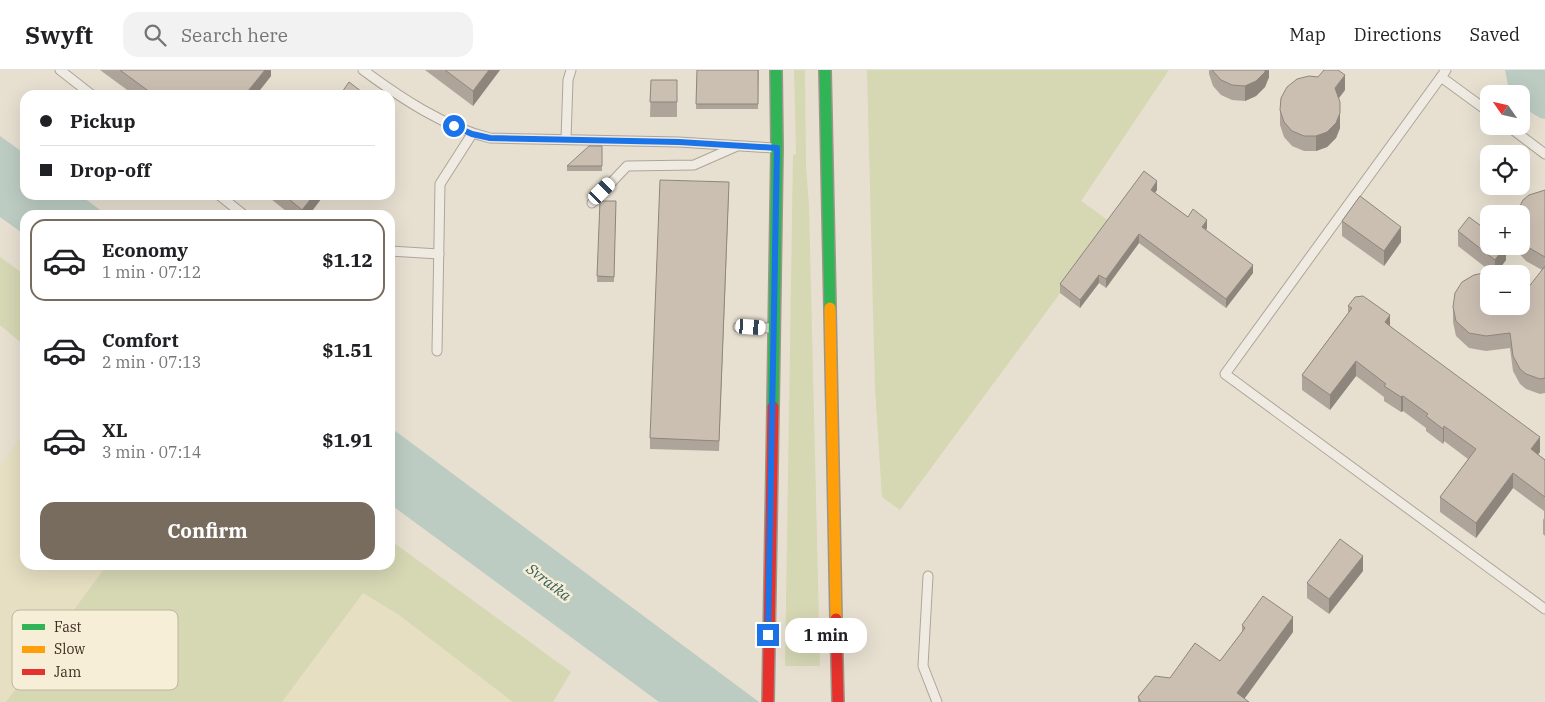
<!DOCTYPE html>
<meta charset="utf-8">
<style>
:root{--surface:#fff;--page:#f2f2f2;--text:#202124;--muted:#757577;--line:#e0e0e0;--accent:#786c5e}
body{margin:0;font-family:"IBM Plex Serif",serif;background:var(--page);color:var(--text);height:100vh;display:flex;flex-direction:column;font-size:19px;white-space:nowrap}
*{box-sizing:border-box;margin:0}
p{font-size:16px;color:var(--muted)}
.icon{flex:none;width:28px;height:28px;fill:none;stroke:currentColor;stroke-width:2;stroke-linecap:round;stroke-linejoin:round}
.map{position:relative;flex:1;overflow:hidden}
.details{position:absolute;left:20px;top:140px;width:375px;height:360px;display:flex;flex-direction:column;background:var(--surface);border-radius:15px;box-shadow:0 5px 20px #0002}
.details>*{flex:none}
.guide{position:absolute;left:20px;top:20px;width:375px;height:110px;border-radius:15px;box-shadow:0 5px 20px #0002;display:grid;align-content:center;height:110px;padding:0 20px;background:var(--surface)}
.needle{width:32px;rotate:304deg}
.controls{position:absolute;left:1480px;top:15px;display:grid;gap:10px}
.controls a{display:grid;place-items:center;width:50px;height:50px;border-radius:10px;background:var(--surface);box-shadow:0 5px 20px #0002;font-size:25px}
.end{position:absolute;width:22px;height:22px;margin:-11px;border:6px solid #1a73e8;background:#fff;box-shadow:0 0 0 2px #fff}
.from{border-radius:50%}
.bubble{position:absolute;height:35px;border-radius:15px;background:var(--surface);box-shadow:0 5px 20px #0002;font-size:16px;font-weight:800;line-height:35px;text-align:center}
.car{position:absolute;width:15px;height:30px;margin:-15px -8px;border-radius:6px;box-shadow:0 0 4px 1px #0007;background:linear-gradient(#fff 24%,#345 0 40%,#fff 0 76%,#345 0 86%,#fff 0)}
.guide b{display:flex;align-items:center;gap:18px;height:48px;font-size:19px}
.guide b+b{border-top:1px solid var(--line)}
.guide i{width:12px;height:12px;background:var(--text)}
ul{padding:9px 0 0;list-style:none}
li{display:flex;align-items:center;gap:15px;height:82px;margin:0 10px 8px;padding:0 10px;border:2px solid transparent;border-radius:15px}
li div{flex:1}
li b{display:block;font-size:19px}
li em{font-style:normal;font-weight:800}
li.on{border-color:var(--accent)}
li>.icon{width:45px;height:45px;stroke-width:1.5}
.action{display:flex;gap:10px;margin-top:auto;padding:10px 20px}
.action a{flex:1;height:58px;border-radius:15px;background:var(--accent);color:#fff;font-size:20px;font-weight:800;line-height:58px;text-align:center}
header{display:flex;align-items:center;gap:30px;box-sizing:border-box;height:70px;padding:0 25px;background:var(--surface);border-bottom:1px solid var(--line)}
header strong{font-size:24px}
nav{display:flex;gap:28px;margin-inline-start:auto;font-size:18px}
.search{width:350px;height:45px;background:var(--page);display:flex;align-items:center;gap:12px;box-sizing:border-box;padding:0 18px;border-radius:15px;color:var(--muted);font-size:19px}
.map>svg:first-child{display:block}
.farmland{fill:#e6dfc2}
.green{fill:#d6d7b3}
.water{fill:#bcccc2}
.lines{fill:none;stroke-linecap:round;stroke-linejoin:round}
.lane-casing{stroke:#ada599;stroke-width:11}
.fast-casing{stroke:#9c958a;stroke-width:14}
.slow-casing{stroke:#9c958a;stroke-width:14}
.jam-casing{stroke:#9c958a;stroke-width:14}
.lane{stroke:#efebe3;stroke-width:9}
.fast{stroke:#30b455;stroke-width:11}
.slow{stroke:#ff9f0a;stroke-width:11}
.jam{stroke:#e5322d;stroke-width:11}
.wall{fill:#afa499}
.shaded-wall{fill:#8e867d}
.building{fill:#cbbfb2;stroke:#8e867d}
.route{stroke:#1a73e8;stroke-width:6}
.labels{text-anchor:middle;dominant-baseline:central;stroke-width:5;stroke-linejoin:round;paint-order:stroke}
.water-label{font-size:15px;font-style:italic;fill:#2f5d5a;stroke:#f7eed8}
.key{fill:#f7eed8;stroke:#bfb4a1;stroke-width:1}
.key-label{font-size:14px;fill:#3d2e20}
</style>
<header>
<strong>Swyft</strong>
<div class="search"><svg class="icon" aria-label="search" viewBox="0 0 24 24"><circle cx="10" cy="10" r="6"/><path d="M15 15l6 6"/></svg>Search here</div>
<nav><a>Map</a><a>Directions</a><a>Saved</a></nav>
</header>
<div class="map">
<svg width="1545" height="632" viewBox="0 0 1545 632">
<rect width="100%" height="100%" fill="#e7e0d1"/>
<!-- farmland -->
<g class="farmland">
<path d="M25 361V495H107L6 632H0V395Z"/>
<path d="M363 523 399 545 513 632H282Z"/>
</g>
<!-- green -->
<g class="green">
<path d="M794 0H805L806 97 809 135 820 596H785L793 85 796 84Z"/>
<path d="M867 0H1169L1081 131 1112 153 900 440 882 427 875 319Z"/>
<path d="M0 187 25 205V276L0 255Z"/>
<path d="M390 470 571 602 553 632H513L399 545 363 523 282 632H6L107 495H390Z"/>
</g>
<!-- water -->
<g class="water">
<path d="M1505 0H1545V49L1540 48 1522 37 1521 24H1512L1509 20Z"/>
<path d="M0 66 25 84V125H80L107 145H25V165L0 147Z"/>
<path d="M390 357 759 632H659L390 434Z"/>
</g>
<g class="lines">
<!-- lane casing -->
<g class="lane-casing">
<g id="lane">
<path d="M60 0 92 25"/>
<path d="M363 0C401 28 444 57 490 68L679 72 774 78"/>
<path d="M1446 0 1225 304 1545 539"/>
<path d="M1441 7 1489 42"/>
<path d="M1508 56 1545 84"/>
<path d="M566 69 568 10 571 0"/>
<path d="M219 125 244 145"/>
<path d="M592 133 627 96 694 95 735 77"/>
<path d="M390 181 439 184"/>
<path d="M738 257 773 258"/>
<path d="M437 281 440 114 472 64"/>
<path d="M928 506 923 596 937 632"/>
</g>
</g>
<!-- fast casing -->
<g class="fast-casing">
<g id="fast">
<path d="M825 0 830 238"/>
<path d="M773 337 777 78 776 0"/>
</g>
</g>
<!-- slow casing -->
<g class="slow-casing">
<path id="slow" d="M830 238 836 549"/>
</g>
<!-- jam casing -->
<g class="jam-casing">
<g id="jam">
<path d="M836 549 838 632"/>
<path d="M768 632 773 337"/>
</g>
</g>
<!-- lane -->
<use href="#lane" class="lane"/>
<!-- fast -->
<use href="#fast" class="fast"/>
<!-- slow -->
<use href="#slow" class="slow"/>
<!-- jam -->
<use href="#jam" class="jam"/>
</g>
<!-- wall -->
<g class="wall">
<path d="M100 0H271V6L256 25H134Z"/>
<path d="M425 0H500L473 36Z"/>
<path d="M697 0H759L758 39H696Z"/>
<path d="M1209 0H1269V7L1265 17 1256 26 1245 31 1232 30 1221 25 1213 16 1209 4Z"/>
<path d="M651 10H677V47H650Z"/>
<path d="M1345 20 1339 28 1340 58 1336 68 1327 77 1316 81H1304L1292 76 1284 67 1280 55V40Z"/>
<path d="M602 76V101H567V96Z"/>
<path d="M1157 120 1155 123 1188 147 1207 158 1206 160 1253 203 1226 238 1139 173 1106 218 1099 213 1080 238 1060 223V214Z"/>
<path d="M1545 120V323L1540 324 1526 319 1520 314 1513 301 1510 278 1486 281 1469 278 1456 266 1453 252V237L1521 236 1542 200 1526 191 1516 180 1515 176H1521V144Z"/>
<path d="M729 122 719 381 650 379V368Z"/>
<path d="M266 125H324L309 145H291Z"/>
<path d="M600 131H616L614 212H597Z"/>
<path d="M1342 151 1401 172 1384 196 1342 166Z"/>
<path d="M1458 161 1506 176V190L1496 204H1494L1458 176Z"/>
<path d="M1348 236 1390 256 1540 382 1538 384 1545 390V466L1543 464V450L1544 448V441L1513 418 1476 468 1440 442V427L1468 389 1444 371 1443 374 1426 361V358L1403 341 1401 342 1384 331V327L1356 306 1330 340 1302 320V305L1348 243Z"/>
<path d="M1363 501 1329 544 1307 528V513Z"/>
<path d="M1242 555 1293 562 1244 629 1249 632H1138V627L1170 608 1220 591 1242 562Z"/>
</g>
<!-- shaded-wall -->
<g class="shaded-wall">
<path d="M265 0H271V6L256 25H248V21Z"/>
<path d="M489 0H500L473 36V21Z"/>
<path d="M1265 0H1269V7L1265 17 1256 26 1245 31V16Z"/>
<path d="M1345 5V20L1335 33V18Z"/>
<path d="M1340 32V58L1336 68 1327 77 1316 81V66Z"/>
<path d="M1157 111V120L1151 128V120Z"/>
<path d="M314 125H324L309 145H302V140Z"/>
<path d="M1207 150V158L1202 166V157Z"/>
<path d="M1401 157V172L1384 196V181Z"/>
<path d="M1139 164V173L1106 218V209Z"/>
<path d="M1505 176H1506V190L1495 204V190Z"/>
<path d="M1253 195V203L1226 238V229Z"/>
<path d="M1099 205V213L1080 238V230Z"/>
<path d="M1390 245V260L1385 252Z"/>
<path d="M1356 291V306L1330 340V325Z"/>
<path d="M1403 326V341L1401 342V327Z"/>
<path d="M1444 356V371L1443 374V359Z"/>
<path d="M1540 367V382L1531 394V379Z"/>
<path d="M1513 403V418L1476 468V453Z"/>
<path d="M1363 486V501L1329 544V529Z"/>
<path d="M1293 547V562L1242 632 1237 623Z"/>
</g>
<!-- building -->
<g class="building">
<path d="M120 0H265L248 21 252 25H154Z"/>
<path d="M445 0H489L473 21Z"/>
<path d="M697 0H758V34H696Z"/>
<path d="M1212 0H1265V2L1256 11 1245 16 1232 15 1221 10Z"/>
<path d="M1324 0H1338L1345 5 1335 18 1340 32V43L1336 53 1327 62 1316 66H1304L1292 61 1284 52 1280 40 1281 28 1287 17 1297 9 1309 6 1318 7Z"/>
<path d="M651 10H677V32H650Z"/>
<path d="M349 12 366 25H340Z"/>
<path d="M589 76H602V96H567Z"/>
<path d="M1144 101 1157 111 1151 120 1188 147 1193 139 1207 150 1202 157 1253 195 1226 229 1139 164 1106 209 1099 205 1080 230 1060 214Z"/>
<path d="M660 110 729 112 719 371 650 368Z"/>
<path d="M1545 120V187L1526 176 1521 171V144H1516L1523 130 1529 125 1542 121Z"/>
<path d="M284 125H314L302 140Z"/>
<path d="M1360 126 1401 157 1384 181 1342 151Z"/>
<path d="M600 131H616L614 207 597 206Z"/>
<path d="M1469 147 1489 162V176H1505L1495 190 1458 161Z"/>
<path d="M1545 196V308L1540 309 1526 304 1520 299 1513 286 1510 263 1486 266 1469 263 1456 251 1453 237 1455 223 1462 212 1474 205 1488 202 1492 204H1489V236H1521V227Z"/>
<path d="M1363 226 1390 245 1385 252 1391 257 1540 367 1531 379 1545 390V427L1513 403 1476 453 1440 427 1476 379 1444 356 1443 359 1426 346 1428 344 1403 326 1401 327 1384 316 1386 314 1356 291 1330 325 1302 305 1352 238 1348 236 1355 227Z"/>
<path d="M1340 469 1363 486 1329 529 1307 513Z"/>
<path d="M1263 526 1293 547 1237 623 1249 632H1141L1138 627 1155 606 1170 608 1195 573 1220 591 1245 558 1242 555Z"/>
</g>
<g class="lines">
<!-- route -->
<path class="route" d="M454 56 472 64 490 68 679 72 777 78 768 565"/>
</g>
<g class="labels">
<!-- water labels -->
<g class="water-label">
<text transform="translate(549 512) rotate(37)">Svratka</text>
</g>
</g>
<!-- legend -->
<rect x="12" y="540" width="166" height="80" rx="8" class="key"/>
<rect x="22" y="554" width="23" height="6" fill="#30b455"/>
<rect x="22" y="576" width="23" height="7" fill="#ff9f0a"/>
<rect x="22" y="599" width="23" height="6" fill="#e5322d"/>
<g class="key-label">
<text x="54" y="562">Fast</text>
<text x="54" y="584">Slow</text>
<text x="54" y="607">Jam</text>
</g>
</svg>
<div class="controls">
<a><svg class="needle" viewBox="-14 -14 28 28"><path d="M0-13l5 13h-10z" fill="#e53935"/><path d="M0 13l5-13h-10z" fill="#757577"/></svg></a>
<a><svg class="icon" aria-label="locate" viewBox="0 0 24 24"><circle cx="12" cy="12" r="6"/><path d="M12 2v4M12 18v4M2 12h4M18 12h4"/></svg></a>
<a>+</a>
<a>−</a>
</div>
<i class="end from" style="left:454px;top:56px"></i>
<i class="end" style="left:768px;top:565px"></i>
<div class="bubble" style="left:785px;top:548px;width:82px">1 min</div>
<i class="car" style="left:602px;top:121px;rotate:45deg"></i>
<i class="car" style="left:751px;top:257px;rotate:94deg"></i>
<div class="guide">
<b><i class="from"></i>Pickup</b>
<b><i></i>Drop-off</b>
</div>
<section class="details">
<ul>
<li class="on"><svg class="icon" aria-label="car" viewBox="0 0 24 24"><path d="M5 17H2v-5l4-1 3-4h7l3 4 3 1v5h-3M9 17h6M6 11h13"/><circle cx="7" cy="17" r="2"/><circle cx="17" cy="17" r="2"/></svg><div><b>Economy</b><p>1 min · 07:12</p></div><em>$1.12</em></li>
<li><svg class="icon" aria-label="car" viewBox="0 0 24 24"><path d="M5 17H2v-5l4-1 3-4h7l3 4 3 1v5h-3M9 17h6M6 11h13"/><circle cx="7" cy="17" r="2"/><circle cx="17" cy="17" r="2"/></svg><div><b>Comfort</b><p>2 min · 07:13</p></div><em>$1.51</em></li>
<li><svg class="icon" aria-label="car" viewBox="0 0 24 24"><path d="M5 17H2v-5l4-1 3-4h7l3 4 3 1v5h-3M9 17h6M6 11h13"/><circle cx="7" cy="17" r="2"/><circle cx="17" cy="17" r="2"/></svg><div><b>XL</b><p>3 min · 07:14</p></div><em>$1.91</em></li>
</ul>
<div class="action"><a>Confirm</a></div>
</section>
</div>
